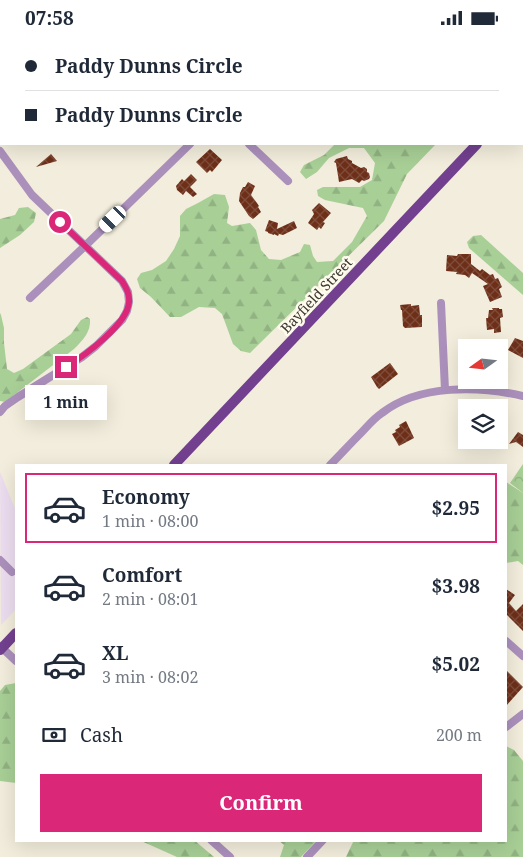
<!DOCTYPE html>
<meta charset="utf-8">
<style>
:root{--surface:#fff;--page:#f6f6f7;--text:#1f2937;--muted:#747a83;--line:#e0e1e3;--accent:#db2777}
body{margin:0;font-family:"Noto Serif",serif;background:var(--page);color:var(--text);height:100vh;display:flex;flex-direction:column;font-size:19px;white-space:nowrap}
*{box-sizing:border-box;margin:0}
p{font-size:16px;color:var(--muted)}
.icon{flex:none;width:28px;height:28px;fill:none;stroke:currentColor;stroke-width:2;stroke-linecap:round;stroke-linejoin:round}
.map{position:relative;flex:1;overflow:hidden}
.panel{position:absolute;left:15px;top:429px;width:492px;height:378px;display:flex;flex-direction:column;background:var(--surface);border-radius:0px;box-shadow:0 5px 20px #0002}
.panel>*{flex:none}
.hud{position:absolute;left:0px;top:0px;width:524px;height:110px;box-shadow:0 5px 20px #0002;display:grid;align-content:center;height:110px;padding:0 25px;background:var(--surface)}
.needle{width:32px;rotate:255deg}
.controls{position:absolute;left:458px;top:304px;display:grid;gap:10px}
.controls a{display:grid;place-items:center;width:50px;height:50px;border-radius:0px;background:var(--surface);box-shadow:0 5px 20px #0002;font-size:25px}
.end{position:absolute;width:22px;height:22px;margin:-11px;border:6px solid #db2777;background:#fff;box-shadow:0 0 0 2px #fff}
.from{border-radius:50%}
.bubble{position:absolute;height:35px;border-radius:0px;background:var(--surface);box-shadow:0 5px 20px #0002;font-size:16px;font-weight:700;line-height:35px;text-align:center}
.car{position:absolute;width:15px;height:30px;margin:-15px -8px;border-radius:6px;box-shadow:0 0 4px 1px #0007;background:linear-gradient(#fff 24%,#345 0 40%,#fff 0 76%,#345 0 86%,#fff 0)}
.hud b{display:flex;align-items:center;gap:18px;height:48px;font-size:19px}
.hud b+b{border-top:1px solid var(--line)}
.hud i{width:12px;height:12px;background:var(--text)}
ul{padding:9px 0 0;list-style:none}
li{display:flex;align-items:center;gap:15px;height:70px;margin:0 10px 8px;padding:0 15px;border:2px solid transparent;border-radius:0px}
li div{flex:1}
li b{display:block;font-size:19px}
li em{font-style:normal;font-weight:700}
li.active{border-color:var(--accent)}
li>.icon{width:45px;height:45px;stroke-width:1.5}
.pay{display:flex;align-items:center;gap:12px;height:55px;padding:0 25px;font-size:19px}
.pay p{margin-inline-start:auto}
.cta{display:flex;gap:10px;margin-top:auto;padding:10px 25px}
.cta a{flex:1;height:58px;border-radius:0px;background:var(--accent);color:#fff;font-size:20px;font-weight:700;line-height:58px;text-align:center}
.status{display:flex;justify-content:space-between;align-items:center;height:35px;padding:0 25px;background:var(--surface);direction:ltr}
.status svg{height:14px;fill:currentColor}
.map>svg:first-child{display:block}
.commercial{fill:#edddf0}
.forest{fill:url(#forest-firs)}
.park{fill:url(#park-crowns)}
.building{fill:url(#building-cross-hatch)}
.lines{fill:none;stroke-linecap:round;stroke-linejoin:round}
.minor{stroke:#ab90bc;stroke-width:8}
.major{stroke:#72408f;stroke-width:10}
.route{stroke:#db2777;stroke-width:6}
.labels{text-anchor:middle;dominant-baseline:central;stroke-width:5;stroke-linejoin:round;paint-order:stroke}
.street-label{font-size:14px;fill:#3a3831;stroke:#fffbed}
</style>
<div class="status"><b>07:58</b><svg viewBox="0 0 49 12"><path d="M0 12V9h3v3zM5 12V6h3v6zM10 12V3h3v9zM15 12V0h3v12zM26 1h20v11H26zM47 4h2v5h-2z"/></svg></div>
<div class="map">
<svg width="523" height="822" viewBox="0 0 523 822">
<defs>
<pattern id="forest-firs" width="22" height="20" patternUnits="userSpaceOnUse" patternTransform="scale(1.25)"><rect width="22" height="20" fill="#a8cf96"/><path d="M5 1l3.5 6h-7zM16 11l3.5 6h-7z" fill="#91b282"/></pattern>
<pattern id="park-crowns" width="20" height="18" patternUnits="userSpaceOnUse" patternTransform="scale(1.25)"><rect width="20" height="18" fill="#a8cf96"/><path d="M2 6a3 3 0 1 1 6 0M12 15a3 3 0 1 1 6 0" fill="none" stroke="#91b282"/></pattern>
<pattern id="building-cross-hatch" width="8" height="8" patternUnits="userSpaceOnUse" patternTransform="scale(1.25)"><rect width="8" height="8" fill="#6e2f19"/><path d="M0 0l8 8M0 8l8-8" fill="none" stroke="#7f4d3b"/></pattern>
</defs>
<rect width="100%" height="100%" fill="#f2eddc"/>
<!-- commercial -->
<path class="commercial" d="M0 437 16 476V574L1 590Z"/>
<!-- forest -->
<g class="forest">
<path d="M244 0H523V21L522 1H244Z"/>
<path d="M335 109H436L407 139 384 186 250 318 241 316 233 309 222 279 215 273 199 272 181 282H170L151 262 140 253 137 244 141 238 152 235 166 226 174 214 180 201V181L186 174 198 168 214 159 225 160 229 172 227 188 232 191 250 188 256 195 261 215 269 224 281 225 300 217 304 209 310 210 313 221 317 227 333 226 352 207 367 181 363 173 325 165 318 161 317 155 323 152H360L372 145 375 128 364 113H349L329 123 317 137 306 144 300 137 304 130 324 120Z"/>
<path d="M28 172 36 178 34 187 20 200 0 213V184L15 180 19 173Z"/>
<path d="M481 200 523 238V260L469 213 467 207 473 201Z"/>
<path d="M0 278 1 280 4 293V308L7 334 14 338 23 334 71 299 81 285 87 282 90 284C91 297 83 305 74 314L5 367 0 366Z"/>
<path d="M506 447 523 458V530L518 526 506 528Z"/>
<path d="M16 648V748L0 746V656L5 650Z"/>
<path d="M506 711 514 715 523 726V822H346L354 805H506Z"/>
<path d="M139 805H194L214 822H177Z"/>
<path d="M278 805H317L301 822H280L284 810Z"/>
</g>
<!-- park -->
<path class="park" d="M523 429V458L510 448Z"/>
<!-- building -->
<g class="building">
<path d="M210 114 222 125 212 137 210 135 207 138 196 127Z"/>
<path d="M51 119 57 126 36 132Z"/>
<path d="M347 121 348 124 352 126V128L361 133 364 132 367 134V137L369 138 370 142 369 144 364 146 362 145 359 148 352 144 339 147 336 128 334 127 336 124Z"/>
<path d="M191 139 197 145 190 152 197 159 193 162 186 156 183 160 177 155 176 151 182 144 184 146Z"/>
<path d="M248 147 255 151 251 160 257 168 259 171 258 172 261 177 253 184 249 181 239 166 240 158 243 152H245Z"/>
<path d="M319 168 331 178 323 187 325 188 321 194 319 192 317 195 308 188 314 179 312 175Z"/>
<path d="M269 185 278 188 277 194 294 186 297 193 283 200 279 199 278 201 274 199V200L268 198V197L265 196Z"/>
<path d="M458 219H471V229L480 236 482 234 490 240 493 239 495 244 498 243 502 252 499 254 502 262 490 267 483 251 488 249 472 238 469 243 465 240 456 239 457 237 446 236 447 220 457 221Z"/>
<path d="M411 269V271L419 270 420 280H422V292L405 293 403 291 402 275H401L400 270Z"/>
<path d="M492 273H499V274H502L503 282 500 283 501 297 494 298V294L487 295 486 283H488L489 275H493Z"/>
<path d="M515 303 523 306V323L508 315Z"/>
<path d="M390 328 398 339 379 354 377 352 371 342Z"/>
<path d="M504 382 505 391 499 392V383Z"/>
<path d="M406 386 414 403 399 411 392 399 396 397 395 395 400 392 399 390Z"/>
<path d="M518 397 523 400V412L516 407 509 409Z"/>
<path d="M506 554 515 560 509 568 516 576 523 569V596L506 579Z"/>
<path d="M506 635 523 652 506 671Z"/>
</g>
<g class="lines">
<!-- minor -->
<g class="minor">
<path d="M155 0 156 1"/>
<path d="M249 109 288 146"/>
<path d="M0 116 32 160 122 246 128 257 129 267 127 276 122 285 96 311 82 322 18 362 5 371 0 377"/>
<path d="M30 263 85 211 190 109"/>
<path d="M441 268 445 355"/>
<path d="M330 430C340 420 350 409 360 399 367 392 373 384 382 378 419 349 479 351 523 361"/>
<path d="M0 525 12 537"/>
<path d="M506 606 523 621"/>
<path d="M0 611 16 626"/>
<path d="M506 692 523 679"/>
<path d="M211 805 230 822"/>
<path d="M307 822 323 805"/>
</g>
<!-- major -->
<g class="major">
<path d="M522 61 523 60"/>
<path d="M174 430 477 109"/>
<path d="M0 615 16 598"/>
</g>
</g>
<g class="lines">
<!-- route -->
<path class="route" d="M60 187 122 246C126 252 130 259 129 267 128 289 84 321 66 332"/>
</g>
<g class="labels">
<!-- street labels -->
<g class="street-label">
<text transform="translate(316 260) rotate(-47)">Bayfield Street</text>
</g>
</g>
</svg>
<div class="controls">
<a><svg class="needle" viewBox="-14 -14 28 28"><path d="M0-13l5 13h-10z" fill="#e53935"/><path d="M0 13l5-13h-10z" fill="#747a83"/></svg></a>
<a><svg class="icon" aria-label="layers" viewBox="0 0 24 24"><path d="M12 4l9 5-9 5-9-5zM3 14l9 5 9-5"/></svg></a>
</div>
<i class="end from" style="left:60px;top:187px"></i>
<i class="end" style="left:66px;top:332px"></i>
<div class="bubble" style="left:25px;top:350px;width:82px">1 min</div>
<i class="car" style="left:113px;top:184px;rotate:226deg"></i>
<div class="hud">
<b><i class="from"></i>Paddy Dunns Circle</b>
<b><i></i>Paddy Dunns Circle</b>
</div>
<section class="panel">
<ul>
<li class="active"><svg class="icon" aria-label="car" viewBox="0 0 24 24"><path d="M5 17H2v-5l4-1 3-4h7l3 4 3 1v5h-3M9 17h6M6 11h13"/><circle cx="7" cy="17" r="2"/><circle cx="17" cy="17" r="2"/></svg><div><b>Economy</b><p>1 min · 08:00</p></div><em>$2.95</em></li>
<li><svg class="icon" aria-label="car" viewBox="0 0 24 24"><path d="M5 17H2v-5l4-1 3-4h7l3 4 3 1v5h-3M9 17h6M6 11h13"/><circle cx="7" cy="17" r="2"/><circle cx="17" cy="17" r="2"/></svg><div><b>Comfort</b><p>2 min · 08:01</p></div><em>$3.98</em></li>
<li><svg class="icon" aria-label="car" viewBox="0 0 24 24"><path d="M5 17H2v-5l4-1 3-4h7l3 4 3 1v5h-3M9 17h6M6 11h13"/><circle cx="7" cy="17" r="2"/><circle cx="17" cy="17" r="2"/></svg><div><b>XL</b><p>3 min · 08:02</p></div><em>$5.02</em></li>
</ul>
<div class="pay"><svg class="icon" aria-label="cash" viewBox="0 0 24 24"><path d="M3 7h18v10H3z"/><circle cx="12" cy="12" r="2"/></svg>Cash<p>200 m</p></div>
<div class="cta"><a>Confirm</a></div>
</section>
</div>
